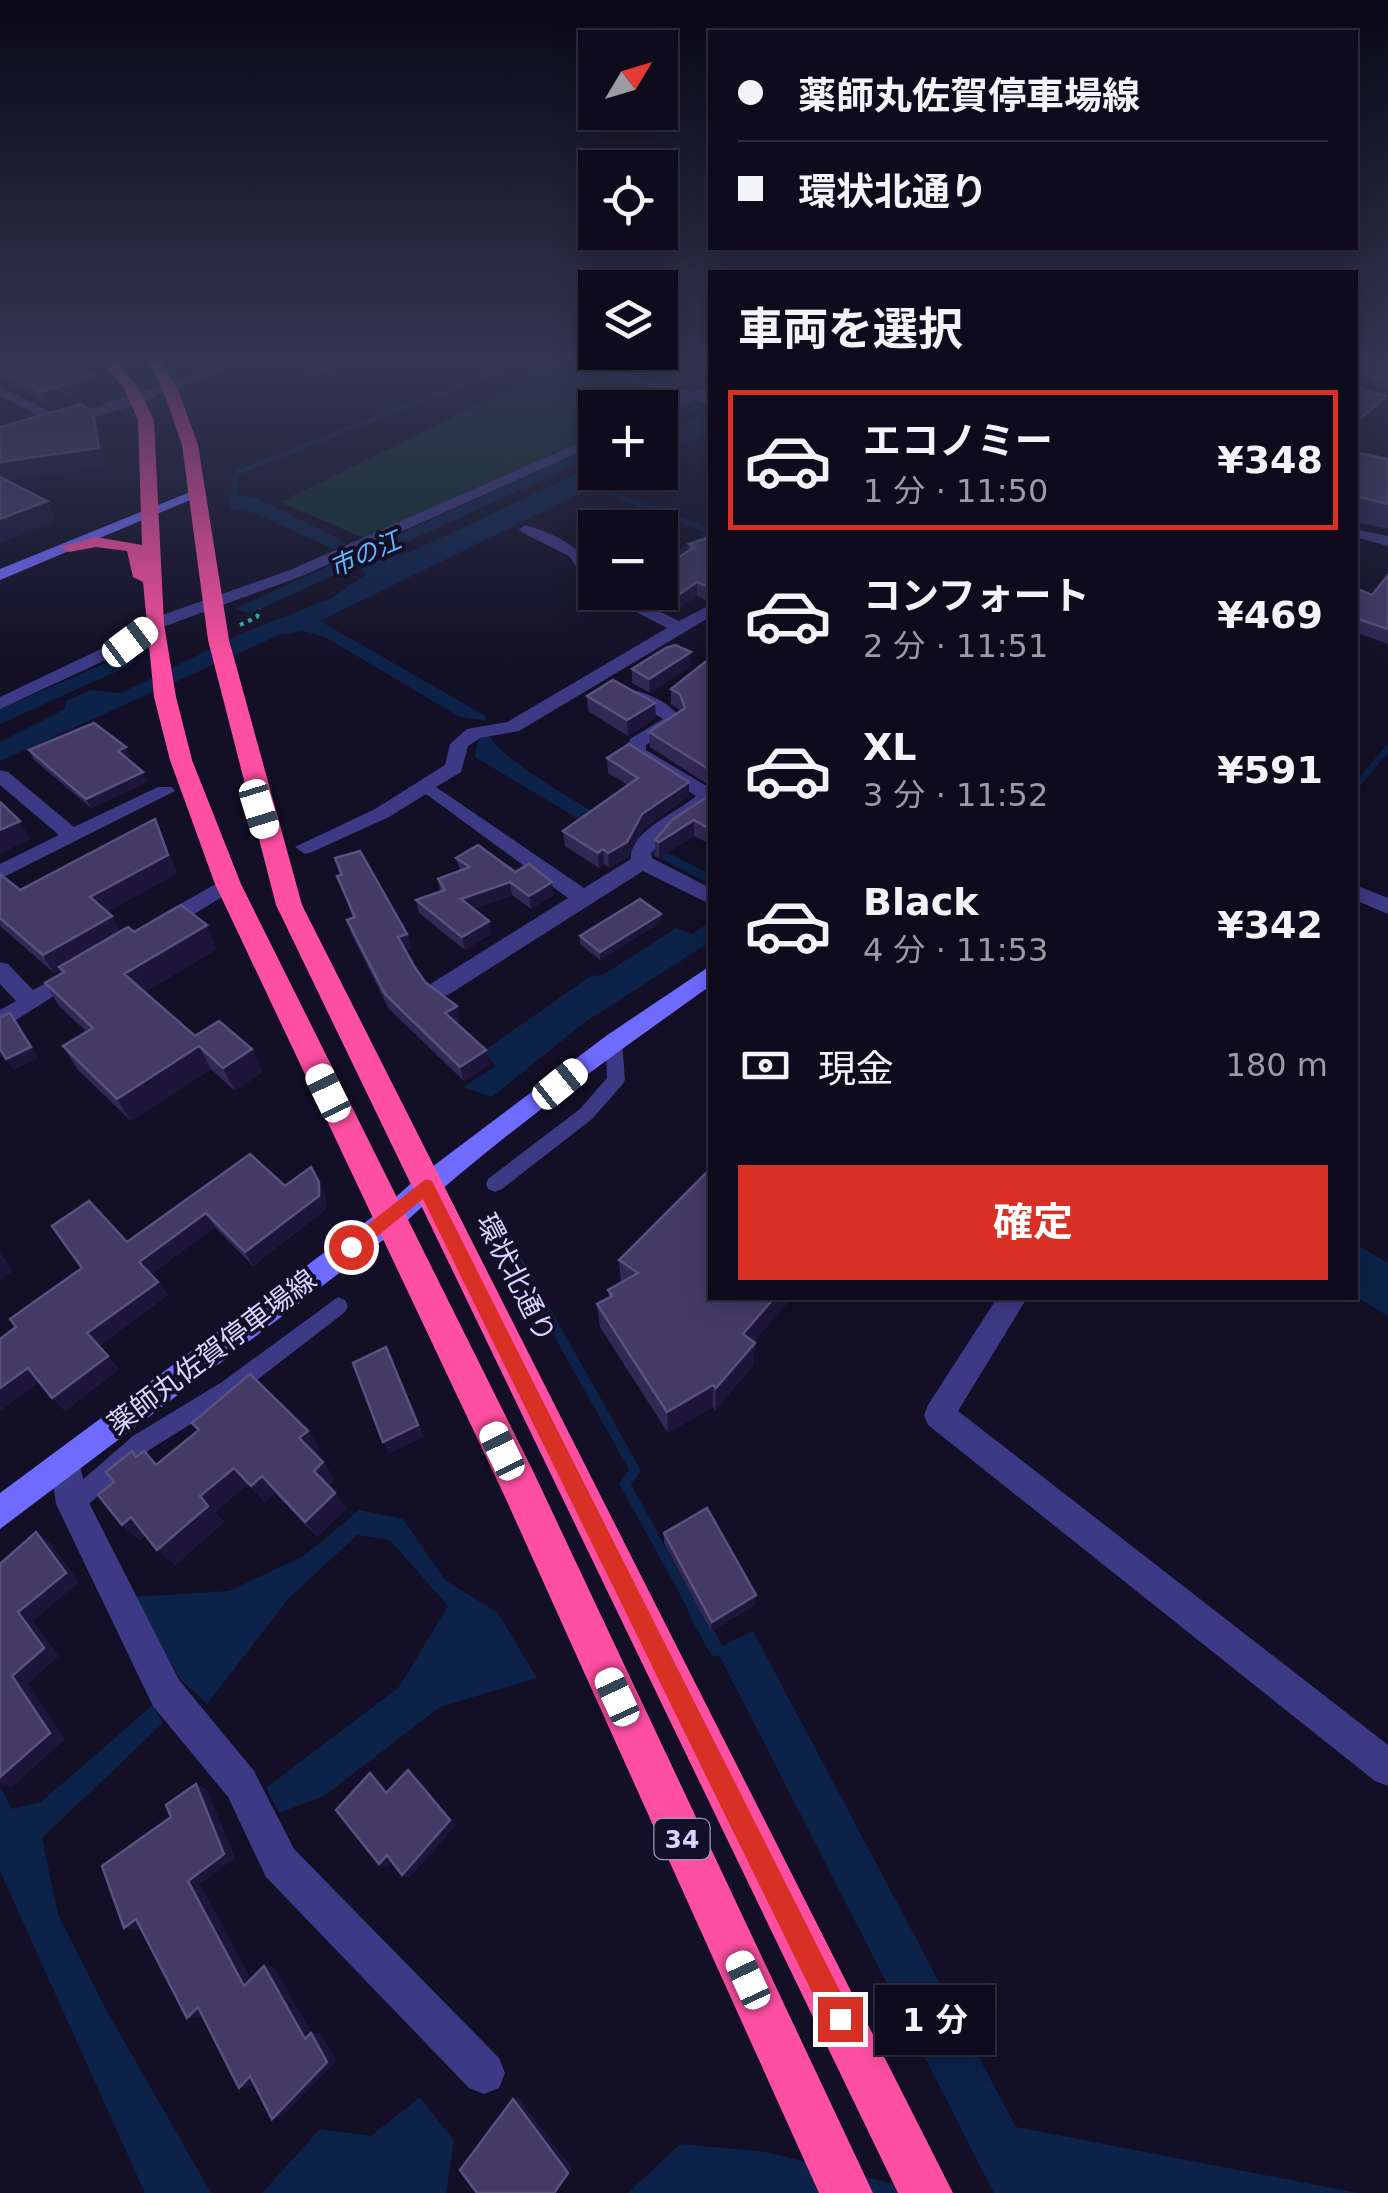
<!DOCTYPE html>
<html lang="ja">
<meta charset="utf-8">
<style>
:root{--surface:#0e0b1c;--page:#171425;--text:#f1f3f6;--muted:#9b9ba3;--line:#2e2b3b;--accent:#d93025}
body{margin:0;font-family:"DejaVu Sans","Noto Sans JP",sans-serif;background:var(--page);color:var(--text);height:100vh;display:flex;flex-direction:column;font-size:38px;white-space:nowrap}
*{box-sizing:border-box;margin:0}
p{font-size:32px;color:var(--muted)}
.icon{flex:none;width:55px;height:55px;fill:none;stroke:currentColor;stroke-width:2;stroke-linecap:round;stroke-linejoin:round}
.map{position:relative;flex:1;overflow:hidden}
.sheet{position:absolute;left:708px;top:270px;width:650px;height:1030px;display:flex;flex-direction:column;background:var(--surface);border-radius:0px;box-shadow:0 5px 25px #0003,0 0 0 2px var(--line)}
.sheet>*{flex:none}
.hud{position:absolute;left:708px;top:30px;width:650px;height:220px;border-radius:0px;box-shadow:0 5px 25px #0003,0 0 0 2px var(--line);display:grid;align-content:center;height:220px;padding:0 30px;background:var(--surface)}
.needle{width:65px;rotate:52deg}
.buttons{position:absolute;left:578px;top:30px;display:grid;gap:20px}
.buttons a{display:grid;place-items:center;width:100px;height:100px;border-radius:0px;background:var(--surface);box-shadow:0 5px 25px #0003,0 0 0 2px var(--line);font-size:50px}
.end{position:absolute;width:45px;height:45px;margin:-22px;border:12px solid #d93025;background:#fff;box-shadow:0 0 0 5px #fff}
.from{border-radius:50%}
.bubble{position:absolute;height:70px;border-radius:0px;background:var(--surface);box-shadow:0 5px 25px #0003,0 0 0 2px var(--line);font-size:32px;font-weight:700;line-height:70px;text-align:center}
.car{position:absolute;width:30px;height:60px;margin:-30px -15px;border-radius:12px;box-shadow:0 0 8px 2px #0007;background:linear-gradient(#fff 24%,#345 0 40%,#fff 0 76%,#345 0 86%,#fff 0)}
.hud b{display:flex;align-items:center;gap:35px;height:95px;font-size:38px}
.hud b+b{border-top:2px solid var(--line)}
.hud i{width:25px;height:25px;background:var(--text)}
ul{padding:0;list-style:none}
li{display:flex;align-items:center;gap:30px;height:140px;margin:0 20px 15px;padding:0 10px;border:5px solid transparent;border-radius:0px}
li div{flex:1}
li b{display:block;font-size:38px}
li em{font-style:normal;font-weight:700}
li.active{border-color:var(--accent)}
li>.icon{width:90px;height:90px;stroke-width:1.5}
h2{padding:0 30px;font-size:45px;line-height:120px}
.pay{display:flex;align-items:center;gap:25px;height:110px;padding:0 30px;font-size:38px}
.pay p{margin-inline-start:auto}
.action{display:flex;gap:20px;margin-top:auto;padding:20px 30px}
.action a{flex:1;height:115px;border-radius:0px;background:var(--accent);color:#fff;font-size:40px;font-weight:700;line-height:115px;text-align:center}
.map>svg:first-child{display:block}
.green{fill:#12302f}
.water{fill:#0c2248}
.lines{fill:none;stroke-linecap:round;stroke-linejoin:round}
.stream-far3{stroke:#0c2248;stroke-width:5}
.stream-far2{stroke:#0c2248;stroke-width:6}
.stream-far1{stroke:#0c2248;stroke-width:10}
.stream{stroke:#0c2248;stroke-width:14}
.canal{fill:#0c2248;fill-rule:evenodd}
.path{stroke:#2fb8b0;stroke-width:4;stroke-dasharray:4 5;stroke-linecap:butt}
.lane{fill:#3d3a85;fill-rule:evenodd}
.street{fill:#3d3a85;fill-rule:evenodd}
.secondary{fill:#6f6bff;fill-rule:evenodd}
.highway{fill:#ff4fa3;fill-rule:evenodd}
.wall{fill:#312854}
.shaded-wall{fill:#1d163a}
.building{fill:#433a66;stroke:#5a527e;stroke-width:2.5}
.route{fill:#d93025}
.labels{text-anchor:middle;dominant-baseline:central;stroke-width:8;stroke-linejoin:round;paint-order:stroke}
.far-water-label{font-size:25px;font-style:italic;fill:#62b6ff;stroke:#130f26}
.shield{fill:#130f26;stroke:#9e99be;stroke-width:2.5}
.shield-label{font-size:25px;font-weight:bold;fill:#d9d4ff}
.street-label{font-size:28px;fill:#d9d4ff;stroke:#130f26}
</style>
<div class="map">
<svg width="1388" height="2193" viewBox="0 0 1388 2193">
<rect width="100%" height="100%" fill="#130f26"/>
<!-- green -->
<path class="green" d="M524 360H563L639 381 610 397 639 407 595 408V437L366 539 280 502 508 390 534 374 509 365Z"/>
<!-- water -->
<g class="water">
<path d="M710 411V431L660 455V435Z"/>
<path d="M595 465V472L623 473 598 486 710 528V543L660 570V562L706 533 591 488 320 621 484 715 487 721 460 717 325 637 303 631 279 635 0 761V742L65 709 66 701 91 690 121 693 245 632 330 599 365 575 362 569 394 554 402 556Z"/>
<path d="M229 495 256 498 345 542 334 549 253 513 231 509Z"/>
<path d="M489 736C515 775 662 850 710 874V884L633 844 619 843 475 757 478 739Z"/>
<path d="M710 922V942L585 1022 492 1097 463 1087 496 1066 482 1052 591 976 603 975 676 928 692 934Z"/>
<path d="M1355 1244 1388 1263V1316L1355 1296Z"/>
<path d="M359 1510 403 1519 445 1580 498 1613 537 1678 440 1707 324 1796 279 1813 266 1788 399 1687 448 1606 390 1540 357 1535 289 1598 207 1704 180 1679 132 1597 229 1591 304 1556Z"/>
<path d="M753 1631 1016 2127 1358 2193H994L716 1649Z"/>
<path d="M153 1705 163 1723 42 1838 58 1915 104 2006 211 2193H145L0 1871V1786L12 1809 41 1802Z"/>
<path d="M420 2097 454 2141 446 2193H262L320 2129 371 2136Z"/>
<path d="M680 2144 766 2152 930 2193H628Z"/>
</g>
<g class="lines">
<!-- stream-far3 -->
<g class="stream-far3">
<path d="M587 360 592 361"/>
<path d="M197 373 232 360"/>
<path d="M234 495 236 473 524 360"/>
</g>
<!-- stream-far2 -->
<path class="stream-far2" d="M1355 787 1388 748"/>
<!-- stream-far1 -->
<path class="stream-far1" d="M495 1220 635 1470 625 1484 696 1613"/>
<!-- stream -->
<path class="stream" d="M695 1611 716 1649"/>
<!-- canal -->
<g class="canal">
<path d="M710 393V404L660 426V415Z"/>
<path d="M595 445V456L251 613 234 609Z"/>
<path d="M124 655 134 661 131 665 0 724V709Z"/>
</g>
<!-- path -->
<path class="path" d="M240 625 257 617 260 609"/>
<!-- lane -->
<g class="lane">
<path d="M614 1036 622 1042 625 1080 622 1085 592 1119 502 1189 495 1192 488 1189 486 1184 488 1179 580 1109 607 1078 606 1042Z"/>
<path d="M338 1297 345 1300 348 1306 345 1312 236 1396 149 1450 80 1512 72 1515 64 1512 61 1504 64 1496 133 1436 222 1382Z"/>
</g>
<!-- street -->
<g class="street">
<path d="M235 360H251L126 408 0 445V437L50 422 0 396V387L63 418Z"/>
<path d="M563 360H581L692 392 705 389 710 405 694 400 660 415 657 408 681 397Z"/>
<path d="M595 436V445L302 576 160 628 136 646 0 709V697L124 638 148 620 290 570Z"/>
<path d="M526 525C557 535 595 551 595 587L589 585 569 556 521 532 519 529Z"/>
<path d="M1355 529 1388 536V546L1355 537Z"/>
<path d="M598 592H620L679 621 710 605V617L519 731 480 738 468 746 461 772 436 787 584 888 631 859C628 832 678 812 696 796L627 752 630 739 663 719 617 693C632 682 675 704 682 721L646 745V750L710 788V806L670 832 651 853 652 858 710 888V904L643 871 448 995H432L428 989 432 983 568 898 426 794 389 817 312 852 305 854 295 847 375 809 445 765 450 744 467 729 507 722 667 628Z"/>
<path d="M0 770 8 772 74 827 158 787H172L175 791 0 879V864L59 835 0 785Z"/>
<path d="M228 877 235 879V889L168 930H152L149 925 152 920Z"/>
<path d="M1355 885 1388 898V914L1355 900Z"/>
<path d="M0 962 8 964 33 990 78 966 89 974 0 1030V1010L16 1001 0 984Z"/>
<path d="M997 1298H1027L958 1411 1388 1745V1786L1375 1781 928 1425 924 1415 928 1405Z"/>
<path d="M66 1448 77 1452 88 1501 179 1680 254 1771 294 1849 499 2058 505 2073 499 2088 484 2094 469 2088 266 1877 228 1797 153 1706 56 1504 50 1463 55 1452Z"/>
</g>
<!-- secondary -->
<g class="secondary">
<path d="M190 492 202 495 0 580V569Z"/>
<path d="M710 966V986C604 1062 494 1139 399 1228L0 1529V1493L379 1212 416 1179 606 1036Z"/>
</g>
<!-- highway -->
<g class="highway">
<path d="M102 360H116L138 388 154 420 164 624 176 697 192 760 241 884 533 1471 873 2193H819L505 1497 215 884 170 760 154 697 143 582 133 577 127 551 96 547 69 552 60 547 96 537 142 545 138 420 124 389Z"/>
<path d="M146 360H160L177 387 198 445 229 640 302 905 953 2193H898L276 905 208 640 182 445 162 387Z"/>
</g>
</g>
<!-- wall -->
<g class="wall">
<path d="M0 360 96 375 100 386 46 403 0 380Z"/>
<path d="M280 360H396L368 369 359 366 322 378Z"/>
<path d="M504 360H540L522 367Z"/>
<path d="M1355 364 1388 366V390L1356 383V386L1387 396 1383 404 1355 428Z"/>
<path d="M1355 452 1388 459V529L1355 522Z"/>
<path d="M710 537V602L697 596 675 611 641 598V592H660V570L689 551V544Z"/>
<path d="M1388 575V644L1355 632V588L1372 595Z"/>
<path d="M691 652V666L650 693 632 683V669Z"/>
<path d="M710 658V786L650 747 649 732 681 711 671 704V689Z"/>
<path d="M587 696 656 718 628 736 588 711Z"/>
<path d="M29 750 131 757 127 758 143 772 147 782 91 808 34 760Z"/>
<path d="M607 758 689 796 643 829 628 857 609 868 604 864 599 868 565 846 563 831 628 785 608 773Z"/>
<path d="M710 795V844L694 836 659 858 655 856V840Z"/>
<path d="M155 819 177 873 107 912 112 916 120 932H134L217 949 145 992 195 1036 252 1049 262 1072 235 1091 211 1069 131 1121 77 1069 63 1046 87 1032 59 1006 45 983 63 973 61 970 54 973 0 926V874L20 890Z"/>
<path d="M335 858 407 934 411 949 405 951 425 982 460 1021 456 1024 489 1065 464 1081 389 1009 352 935 347 920 353 918 337 876 340 875Z"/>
<path d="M456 858 515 872 554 895 531 909 512 895 473 909 489 921 491 934 465 950 419 913 416 900 440 892 438 879 460 871Z"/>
<path d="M661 914V922L600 960 580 944V936Z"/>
<path d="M319 1182 326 1197 325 1210 253 1266 215 1227 151 1274 168 1295 99 1346 119 1369 65 1411 39 1382 0 1411 127 1242 285 1186Z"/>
<path d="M619 1260 755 1343 753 1366 715 1410 713 1407 668 1433 600 1327 597 1304 609 1297 608 1290 621 1282Z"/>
<path d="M308 1431 319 1448 314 1453 323 1462 334 1479 328 1486 346 1509 317 1537 275 1493 265 1502 248 1484 215 1512 224 1522 175 1565 146 1535 140 1540 122 1525 137 1456 144 1451 157 1464Z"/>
<path d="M664 1533 755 1605 711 1631 664 1543Z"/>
</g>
<!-- shaded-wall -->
<g class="shaded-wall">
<path d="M353 360H358L359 366 322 378 320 370Z"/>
<path d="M371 360H396L368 369 366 361Z"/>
<path d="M521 360H540L522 367Z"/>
<path d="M96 375 100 386 46 403 42 392Z"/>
<path d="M1387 396 1383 404 1355 428V423Z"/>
<path d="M93 413 100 431 106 467 0 482V462Z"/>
<path d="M47 501 55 521 0 543V519Z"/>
<path d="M697 582V596L675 611V597Z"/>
<path d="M691 652V666L650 693 649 679Z"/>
<path d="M655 703 656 718 628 736 627 720Z"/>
<path d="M126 747 131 757 123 760 118 751Z"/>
<path d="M143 772 147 782 91 808 86 799Z"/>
<path d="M689 782V796L643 829 628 857 609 868 608 853 642 814Z"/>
<path d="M155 819 177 873 100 916 90 897Z"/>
<path d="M694 820V836L659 858V842Z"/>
<path d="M20 821 30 839 0 854V830Z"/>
<path d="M603 849 604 864 599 868 598 853Z"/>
<path d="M510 882 512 895 463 912 461 899Z"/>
<path d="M552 882 554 895 531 909 529 896Z"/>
<path d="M661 914V922L600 960V952Z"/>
<path d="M112 916 122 934 54 973 43 955Z"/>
<path d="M489 921 491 934 465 950 462 937Z"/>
<path d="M207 925 217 949 137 997 124 974Z"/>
<path d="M407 934 411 949 402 952 398 937Z"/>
<path d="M457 1006 460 1021 448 1028 445 1013Z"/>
<path d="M10 1013 39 1058 14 1070 6 1059Z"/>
<path d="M199 1046 211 1069 131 1121 117 1099Z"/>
<path d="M252 1049 262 1072 235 1091 223 1068Z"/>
<path d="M486 1050 489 1065 464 1081 460 1067Z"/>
<path d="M319 1182 326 1197 325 1210 253 1266 245 1252Z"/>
<path d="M206 1213 215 1227 149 1275 139 1262Z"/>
<path d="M0 1252 13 1271 0 1280Z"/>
<path d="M158 1282 168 1295 99 1346 87 1333Z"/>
<path d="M774 1298H792L741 1357 743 1334Z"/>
<path d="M755 1343 753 1366 715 1410 716 1388Z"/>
<path d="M108 1356 119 1369 65 1411 52 1398Z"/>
<path d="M392 1360 424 1437 389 1454 383 1442Z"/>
<path d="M28 1368 41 1381 0 1411V1388Z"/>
<path d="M713 1385V1407L668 1433 667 1412Z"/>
<path d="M308 1431 319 1448 311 1456 299 1438Z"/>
<path d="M323 1462 334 1479 325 1488 314 1471Z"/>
<path d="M234 1468 248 1484 215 1512 224 1522 175 1565 157 1550 200 1496Z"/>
<path d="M262 1476 275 1493 265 1502 251 1486Z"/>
<path d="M335 1493 346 1509 317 1537 305 1522Z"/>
<path d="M131 1517 149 1532 140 1540 122 1525Z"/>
<path d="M36 1532 50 1542 79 1582 33 1621 59 1656 28 1683 65 1739 11 1788 0 1784V1777L18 1612Z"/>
<path d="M756 1595 755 1605 711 1631 712 1622Z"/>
<path d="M408 1770 415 1775 456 1825 409 1878 402 1875Z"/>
<path d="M370 1773 378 1779 394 1799 386 1793Z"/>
<path d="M196 1784 207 1789 235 1858 200 1884 255 1986H244L188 1881Z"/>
<path d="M387 1855 395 1859 387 1868 379 1864Z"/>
<path d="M136 1919 149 1922 138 1930 124 1928Z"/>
<path d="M264 1966 274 1967 312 2033H320L337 2061 283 2116 272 2119 305 2039Z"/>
<path d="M198 2007H210L199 2018H187Z"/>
<path d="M262 2075 251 2086 239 2088 250 2076Z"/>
<path d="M518 2097 572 2168 554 2193 513 2099Z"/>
</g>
<!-- building -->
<g class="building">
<path d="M0 360H66L96 375 42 392 0 372Z"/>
<path d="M296 360H353L320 370Z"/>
<path d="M1364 360 1388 366V381L1356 373V386L1387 396 1355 423V364Z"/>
<path d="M81 404 93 413 99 448 0 462V427Z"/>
<path d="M1355 452 1388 459V504L1355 496Z"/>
<path d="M0 477 47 501 0 519Z"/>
<path d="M710 537V588L697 582 675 597 660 591V570L694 547 689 544Z"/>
<path d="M1388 575V629L1355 618V588L1372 595Z"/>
<path d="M675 645 691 652 649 679 632 669 666 648Z"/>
<path d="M710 658V770L649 732 685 708 680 694 671 689Z"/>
<path d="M613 680 655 703 627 720 587 696Z"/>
<path d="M94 723 126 747 118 751 143 772 86 799 29 750Z"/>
<path d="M629 744 689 782 642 814 627 842 608 853 603 849 598 853 563 831 638 778 607 758Z"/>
<path d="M710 795V829L694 820 659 842 655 840 672 820Z"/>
<path d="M0 802 20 821 0 830Z"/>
<path d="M155 819 168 855 90 897 112 916 43 955 0 918V874L20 890Z"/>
<path d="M478 845 515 872 529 864 552 882 529 896 510 882 461 899 489 921 462 937 416 900 445 890 438 879 470 867 456 858Z"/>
<path d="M360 851 407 934 398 937 414 966 425 982 457 1006 445 1013 486 1050 460 1067 385 994 347 920 355 917 337 876 342 875 335 858Z"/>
<path d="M640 899 661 914 600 952 580 936Z"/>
<path d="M181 905 207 925 124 974 195 1036 219 1021 252 1049 223 1068 199 1046 117 1099 63 1046 93 1028 45 983 64 972 59 967 128 927 134 932Z"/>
<path d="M10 1013 31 1047 6 1059 0 1049V1017Z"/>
<path d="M250 1154 285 1186 311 1167 319 1182V1196L245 1252 206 1213 139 1262 158 1282 87 1333 108 1356 52 1398 28 1368 0 1388V1339L16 1327 10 1319 82 1268 52 1226 89 1201 127 1242Z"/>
<path d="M710 1169V1298H774L743 1334 755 1343 716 1388 713 1385 667 1412 597 1304 612 1296 608 1290 638 1273 619 1260Z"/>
<path d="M386 1347 418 1425 383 1442 353 1363Z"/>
<path d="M250 1374 308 1431 299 1438 323 1462 314 1471 335 1493 305 1522 262 1476 251 1486 234 1468 200 1496 208 1506 157 1550 131 1517 122 1525 98 1495 114 1482 106 1472 132 1451 136 1457 144 1451 156 1465 199 1430 192 1423Z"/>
<path d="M707 1508 756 1595 712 1622 664 1533Z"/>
<path d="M36 1532 66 1573 18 1612 44 1648 12 1676 50 1733 0 1777V1564Z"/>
<path d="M408 1770 450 1820 402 1875 387 1855 379 1864 336 1810 370 1773 386 1793Z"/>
<path d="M196 1784 224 1854 188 1881 244 1986 264 1966 305 2039 311 2033 327 2062 272 2119 250 2076 239 2088 198 2007 187 2018 136 1919 124 1928 102 1866 171 1817 166 1805Z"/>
<path d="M513 2099 568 2173 554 2193H477L460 2170Z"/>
</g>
<!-- sky -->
<linearGradient id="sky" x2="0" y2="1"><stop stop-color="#0a0815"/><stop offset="0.54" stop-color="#333752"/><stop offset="1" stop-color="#333752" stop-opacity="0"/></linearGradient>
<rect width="1388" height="667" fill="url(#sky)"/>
<!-- route -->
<path class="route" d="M426 1179 432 1181 849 2009 853 2019 849 2029 840 2032 830 2029 423 1199 358 1252H345V1242Z"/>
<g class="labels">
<!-- far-water labels -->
<g class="far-water-label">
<text transform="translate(365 554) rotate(-24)">市の江</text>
</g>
<!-- shield labels -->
<rect class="shield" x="654.5" y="1819" width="55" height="40" rx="8"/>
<g class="shield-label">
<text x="682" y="1839">34</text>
</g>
<!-- street labels -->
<g class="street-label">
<text transform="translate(516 1278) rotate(63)">環状北通り</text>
<text transform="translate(212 1352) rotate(-37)">薬師丸佐賀停車場線</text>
</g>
</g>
</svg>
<div class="buttons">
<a><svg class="needle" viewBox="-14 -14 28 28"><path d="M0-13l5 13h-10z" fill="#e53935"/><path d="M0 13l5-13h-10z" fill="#9b9ba3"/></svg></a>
<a><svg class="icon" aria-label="locate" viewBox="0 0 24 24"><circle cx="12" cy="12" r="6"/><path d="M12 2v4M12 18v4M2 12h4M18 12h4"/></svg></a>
<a><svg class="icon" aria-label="layers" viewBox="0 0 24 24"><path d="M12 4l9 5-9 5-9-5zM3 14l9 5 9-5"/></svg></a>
<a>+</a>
<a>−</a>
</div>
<i class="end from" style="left:351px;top:1247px"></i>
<i class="end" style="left:840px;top:2019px"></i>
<div class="bubble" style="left:875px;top:1985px;width:120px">1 分</div>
<i class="car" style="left:130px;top:642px;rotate:53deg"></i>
<i class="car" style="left:259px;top:809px;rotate:163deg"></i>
<i class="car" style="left:560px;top:1084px;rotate:51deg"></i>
<i class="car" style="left:328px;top:1093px;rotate:334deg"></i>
<i class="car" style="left:502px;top:1451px;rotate:334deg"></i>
<i class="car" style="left:617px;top:1697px;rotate:335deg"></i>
<i class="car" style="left:748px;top:1980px;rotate:335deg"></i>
<div class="hud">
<b><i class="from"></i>薬師丸佐賀停車場線</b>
<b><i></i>環状北通り</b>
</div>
<section class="sheet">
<h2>車両を選択</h2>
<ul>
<li class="active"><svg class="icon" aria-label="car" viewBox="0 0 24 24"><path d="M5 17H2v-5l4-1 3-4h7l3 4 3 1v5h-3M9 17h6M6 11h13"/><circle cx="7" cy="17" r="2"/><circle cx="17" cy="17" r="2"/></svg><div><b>エコノミー</b><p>1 分 · 11:50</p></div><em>¥348</em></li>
<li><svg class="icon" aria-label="car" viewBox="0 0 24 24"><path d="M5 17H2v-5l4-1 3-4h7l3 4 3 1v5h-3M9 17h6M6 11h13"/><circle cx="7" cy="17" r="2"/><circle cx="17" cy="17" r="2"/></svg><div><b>コンフォート</b><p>2 分 · 11:51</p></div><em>¥469</em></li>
<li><svg class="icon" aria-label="car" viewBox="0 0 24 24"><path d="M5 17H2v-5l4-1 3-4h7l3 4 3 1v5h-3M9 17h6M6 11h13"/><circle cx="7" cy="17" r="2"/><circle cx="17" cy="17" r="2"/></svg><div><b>XL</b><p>3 分 · 11:52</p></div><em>¥591</em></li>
<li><svg class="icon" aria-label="car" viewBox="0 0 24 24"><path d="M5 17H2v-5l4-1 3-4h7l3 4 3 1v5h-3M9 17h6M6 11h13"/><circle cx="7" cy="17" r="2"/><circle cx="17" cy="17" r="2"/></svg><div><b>Black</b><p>4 分 · 11:53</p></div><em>¥342</em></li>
</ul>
<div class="pay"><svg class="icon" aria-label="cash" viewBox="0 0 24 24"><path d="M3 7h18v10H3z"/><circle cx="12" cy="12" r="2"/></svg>現金<p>180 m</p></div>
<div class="action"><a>確定</a></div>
</section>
</div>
